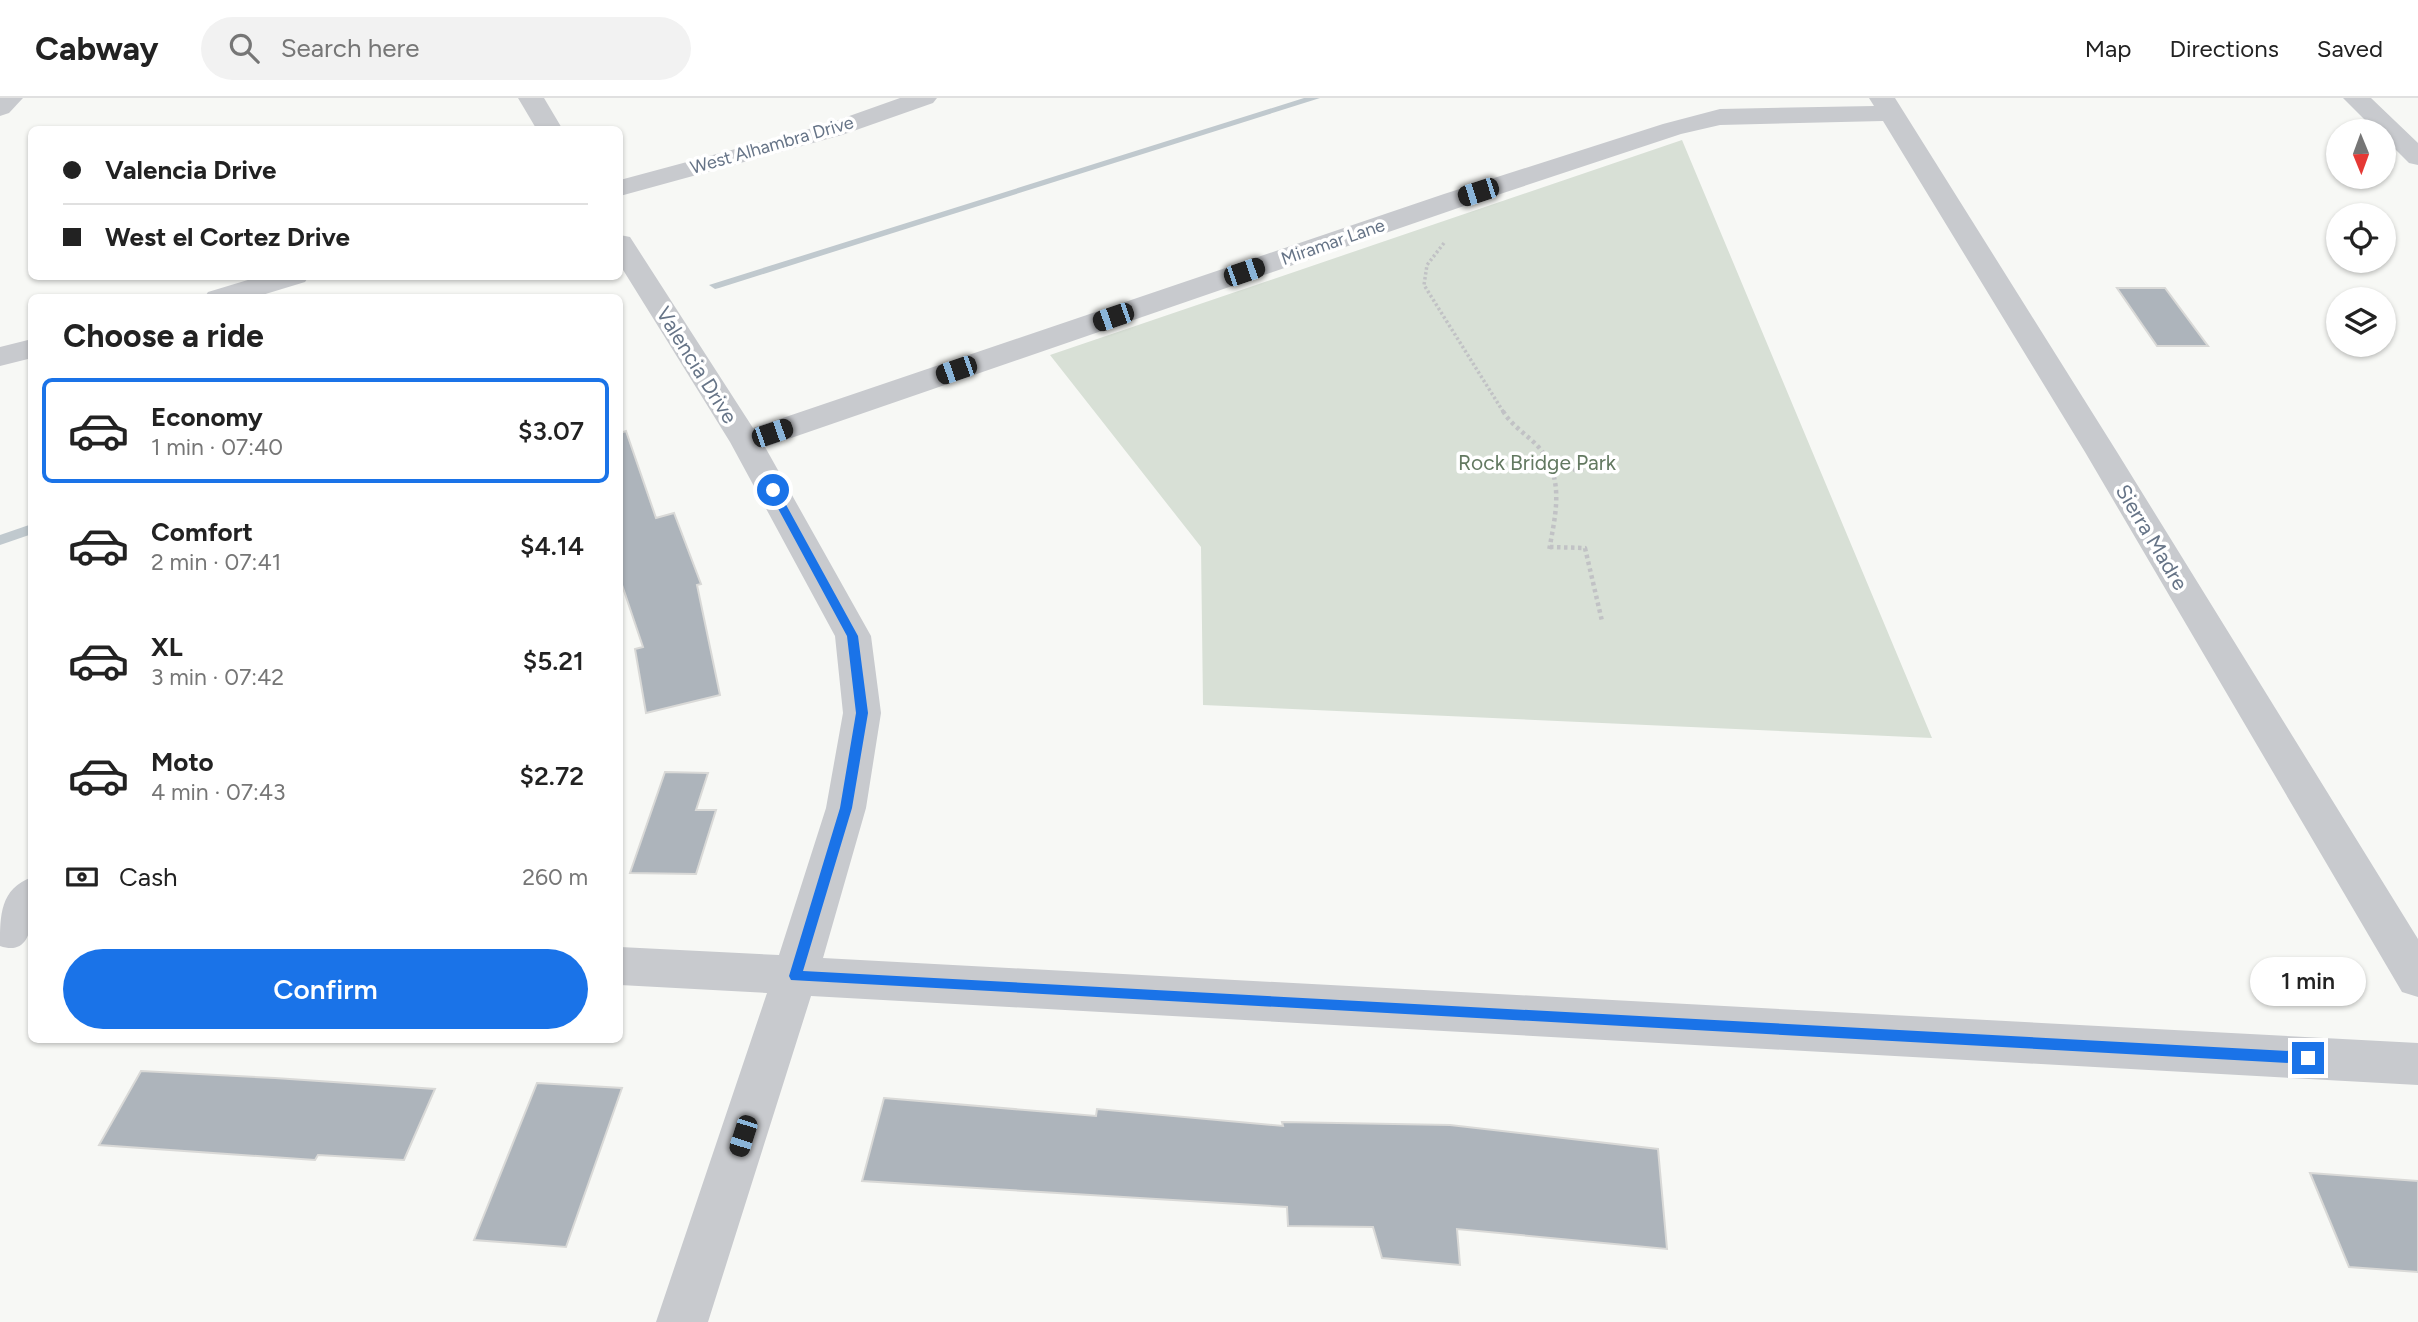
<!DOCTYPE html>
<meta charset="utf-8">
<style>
:root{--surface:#fff;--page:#f2f2f2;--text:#222;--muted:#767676;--line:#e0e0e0;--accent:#1a73e8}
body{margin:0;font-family:Figtree,sans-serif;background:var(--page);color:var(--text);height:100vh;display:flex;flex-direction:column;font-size:26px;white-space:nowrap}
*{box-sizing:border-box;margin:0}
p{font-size:23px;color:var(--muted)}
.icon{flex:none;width:38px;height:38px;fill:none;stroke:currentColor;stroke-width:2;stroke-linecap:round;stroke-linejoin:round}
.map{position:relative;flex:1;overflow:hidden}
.drawer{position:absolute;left:28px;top:196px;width:595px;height:749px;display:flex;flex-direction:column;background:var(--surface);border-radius:10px;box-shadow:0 2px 5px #0004}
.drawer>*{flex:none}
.top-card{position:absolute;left:28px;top:28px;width:595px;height:154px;border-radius:10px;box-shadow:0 2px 5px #0004;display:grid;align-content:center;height:154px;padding:0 35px;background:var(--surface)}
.needle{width:46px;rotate:179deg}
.fabs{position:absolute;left:2326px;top:21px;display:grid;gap:14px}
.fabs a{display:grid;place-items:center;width:70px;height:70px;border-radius:50%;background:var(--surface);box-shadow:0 2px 5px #0004;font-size:35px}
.end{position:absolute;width:32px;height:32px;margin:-16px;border:9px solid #1a73e8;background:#fff;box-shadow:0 0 0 4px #fff}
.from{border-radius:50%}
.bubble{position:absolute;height:49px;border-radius:24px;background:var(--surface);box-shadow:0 2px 5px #0004;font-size:23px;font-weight:600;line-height:49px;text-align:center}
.car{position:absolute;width:21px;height:42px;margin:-21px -10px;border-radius:9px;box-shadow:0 0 5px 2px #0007;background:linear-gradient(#222 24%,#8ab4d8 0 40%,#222 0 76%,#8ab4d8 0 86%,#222 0)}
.top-card b{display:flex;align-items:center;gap:24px;height:66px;font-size:26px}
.top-card b+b{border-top:2px solid var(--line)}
.top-card i{width:18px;height:18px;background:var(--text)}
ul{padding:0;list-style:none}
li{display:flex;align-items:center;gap:21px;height:105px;margin:0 14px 10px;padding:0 21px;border:4px solid transparent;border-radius:10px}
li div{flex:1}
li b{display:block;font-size:26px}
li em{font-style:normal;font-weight:600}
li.selected{border-color:var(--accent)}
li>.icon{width:63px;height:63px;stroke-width:1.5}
h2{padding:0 35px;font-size:32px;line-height:84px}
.pay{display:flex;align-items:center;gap:18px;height:77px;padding:0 35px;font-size:26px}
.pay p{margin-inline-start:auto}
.cta{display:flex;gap:14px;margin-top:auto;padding:14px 35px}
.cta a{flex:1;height:80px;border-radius:42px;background:var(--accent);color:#fff;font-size:28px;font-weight:600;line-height:80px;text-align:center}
header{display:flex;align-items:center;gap:42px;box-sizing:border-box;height:98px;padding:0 35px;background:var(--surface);border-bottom:2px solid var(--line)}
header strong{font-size:33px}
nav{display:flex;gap:38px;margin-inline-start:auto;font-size:24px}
.search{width:490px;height:63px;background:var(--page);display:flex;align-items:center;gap:18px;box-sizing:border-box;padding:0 24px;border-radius:38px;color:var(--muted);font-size:26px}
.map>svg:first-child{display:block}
.green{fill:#d8e0d6}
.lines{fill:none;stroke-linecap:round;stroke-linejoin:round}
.stream{fill:#c0c9ce;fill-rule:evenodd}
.building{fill:#adb4bb;stroke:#d9d9d7;stroke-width:2}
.path-far1{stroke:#c1c2c5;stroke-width:3.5;stroke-dasharray:2.5 2.5;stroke-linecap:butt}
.path{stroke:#c1c2c5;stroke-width:4.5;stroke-dasharray:3.5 3.5;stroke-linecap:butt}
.minor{fill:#c8cace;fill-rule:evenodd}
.route{fill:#1a73e8}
.labels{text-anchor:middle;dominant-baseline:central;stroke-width:7;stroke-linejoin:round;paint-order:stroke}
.far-street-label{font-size:18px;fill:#667487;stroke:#fff}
.street-label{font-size:21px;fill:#667487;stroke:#fff}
.park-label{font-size:21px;fill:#637961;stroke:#fff}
</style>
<header>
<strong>Cabway</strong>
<div class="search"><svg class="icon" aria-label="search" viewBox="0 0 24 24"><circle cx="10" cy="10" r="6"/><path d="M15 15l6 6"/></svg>Search here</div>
<nav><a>Map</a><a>Directions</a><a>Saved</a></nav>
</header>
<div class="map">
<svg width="2418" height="1224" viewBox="0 0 2418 1224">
<rect width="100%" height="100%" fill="#f7f8f5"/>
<!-- green -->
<path class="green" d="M1682 42 1932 640 1203 607 1201 449 1050 257Z"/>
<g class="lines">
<!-- stream -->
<g class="stream">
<path d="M1304 0H1320L719 190 715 191 709 187Z"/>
<path d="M32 426V436L0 447V437Z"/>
</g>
</g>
<!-- building -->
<g class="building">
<path d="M2117 190H2165L2208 248H2157Z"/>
<path d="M626 333 656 420 674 415 701 486 697 487 720 597 646 615 635 551 643 549 620 481V335Z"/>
<path d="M665 674 708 675 696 712H716L696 776 630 775Z"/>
<path d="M141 973 275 980 435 991 404 1062 318 1057 315 1062 99 1047Z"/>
<path d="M537 985 622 990 566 1149 474 1142Z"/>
<path d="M884 1000 1096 1018 1097 1011 1283 1028 1282 1024 1450 1027 1658 1051 1667 1151 1457 1131 1460 1167 1382 1160 1373 1129 1288 1128 1287 1109 862 1083Z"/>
<path d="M2310 1075 2418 1083V1174L2349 1169Z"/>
</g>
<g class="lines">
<!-- path-far1 -->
<path class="path-far1" d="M1444 145 1427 167 1424 187 1504 315"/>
<!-- path -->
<g class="path">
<path d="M1503 313C1512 329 1530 338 1541 352 1565 383 1555 418 1549 453"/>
<path d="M1552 372 1587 371"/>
<path d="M1550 449 1585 450 1602 523"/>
</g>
<!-- minor -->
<g class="minor">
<path d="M0 0H23L9 15 0 18Z"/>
<path d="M518 0H544L563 32H537Z"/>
<path d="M900 0H937L933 5 842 37 620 98V82L824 27Z"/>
<path d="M1869 0H1895L2117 354 2418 841V899L2402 894 2085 354 1883 23 1720 27 1681 36 1464 108 765 349 871 538 881 615 866 710 823 860 2418 945V987L811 898 708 1224H656L767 895 620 887V849L779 857 826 710 843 615 835 538 730 344 620 167V137L630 139 753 330 1444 96 1663 26 1720 11 1874 8Z"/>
<path d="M2343 0H2371L2418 45V67L2409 65 2384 40V33H2376Z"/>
<path d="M261 178H309L305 184 252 200H204L208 194Z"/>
<path d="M32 241V260L0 268V249Z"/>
<path d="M32 779C32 802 40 862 0 848 0 817 0 791 32 779Z"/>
</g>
</g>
<!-- route -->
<path class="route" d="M773 389 778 392 858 538 868 615 852 710 803 873 2308 954 2315 960 2308 966 791 882 789 878 840 710 856 615 847 538 768 392Z"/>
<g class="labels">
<!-- far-street labels -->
<g class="far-street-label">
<text transform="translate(772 47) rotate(-16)">West Alhambra Drive</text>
<text transform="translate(1333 144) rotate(-19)">Miramar Lane</text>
</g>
<!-- street labels -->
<g class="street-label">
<text transform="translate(697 267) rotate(58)">Valencia Drive</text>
<text transform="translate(2152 439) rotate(59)">Sierra Madre</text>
</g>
<!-- park labels -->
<g class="park-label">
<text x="1537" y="364">Rock Bridge Park</text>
</g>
</g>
</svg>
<div class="fabs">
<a><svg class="needle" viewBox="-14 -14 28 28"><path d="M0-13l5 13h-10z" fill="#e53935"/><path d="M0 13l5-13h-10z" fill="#767676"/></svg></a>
<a><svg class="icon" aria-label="locate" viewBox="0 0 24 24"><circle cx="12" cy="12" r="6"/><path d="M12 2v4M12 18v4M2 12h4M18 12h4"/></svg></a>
<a><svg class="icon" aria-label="layers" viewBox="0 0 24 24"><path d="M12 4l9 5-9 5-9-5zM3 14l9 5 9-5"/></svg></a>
</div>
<i class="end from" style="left:773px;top:392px"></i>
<i class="end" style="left:2308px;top:960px"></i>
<div class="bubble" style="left:2250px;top:859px;width:116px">1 min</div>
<i class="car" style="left:1478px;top:94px;rotate:252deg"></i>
<i class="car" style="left:1244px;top:174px;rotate:71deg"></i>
<i class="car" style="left:1113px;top:219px;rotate:251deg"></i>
<i class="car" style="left:956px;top:272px;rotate:251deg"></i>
<i class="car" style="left:772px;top:335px;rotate:71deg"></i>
<i class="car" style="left:743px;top:1038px;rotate:198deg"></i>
<div class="top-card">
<b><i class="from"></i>Valencia Drive</b>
<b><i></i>West el Cortez Drive</b>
</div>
<section class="drawer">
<h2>Choose a ride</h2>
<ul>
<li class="selected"><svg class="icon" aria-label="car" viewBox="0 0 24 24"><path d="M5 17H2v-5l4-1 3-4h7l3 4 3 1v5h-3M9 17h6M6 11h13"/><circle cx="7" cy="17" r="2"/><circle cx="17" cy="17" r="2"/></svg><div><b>Economy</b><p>1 min · 07:40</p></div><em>$3.07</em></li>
<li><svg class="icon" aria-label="car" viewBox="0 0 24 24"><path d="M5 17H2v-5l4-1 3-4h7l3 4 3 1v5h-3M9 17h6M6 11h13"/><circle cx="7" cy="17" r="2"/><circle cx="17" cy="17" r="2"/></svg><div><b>Comfort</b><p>2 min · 07:41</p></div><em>$4.14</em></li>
<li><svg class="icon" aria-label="car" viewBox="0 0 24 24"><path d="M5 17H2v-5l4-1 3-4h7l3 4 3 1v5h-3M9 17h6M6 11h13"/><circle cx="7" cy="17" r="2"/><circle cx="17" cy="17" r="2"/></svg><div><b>XL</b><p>3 min · 07:42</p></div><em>$5.21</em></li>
<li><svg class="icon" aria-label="car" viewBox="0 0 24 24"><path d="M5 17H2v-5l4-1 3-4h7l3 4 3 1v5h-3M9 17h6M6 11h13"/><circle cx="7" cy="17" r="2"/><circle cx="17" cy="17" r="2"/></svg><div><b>Moto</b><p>4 min · 07:43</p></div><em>$2.72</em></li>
</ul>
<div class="pay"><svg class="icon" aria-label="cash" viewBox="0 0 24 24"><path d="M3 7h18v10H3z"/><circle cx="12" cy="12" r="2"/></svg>Cash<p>260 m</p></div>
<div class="cta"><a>Confirm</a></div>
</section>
</div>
